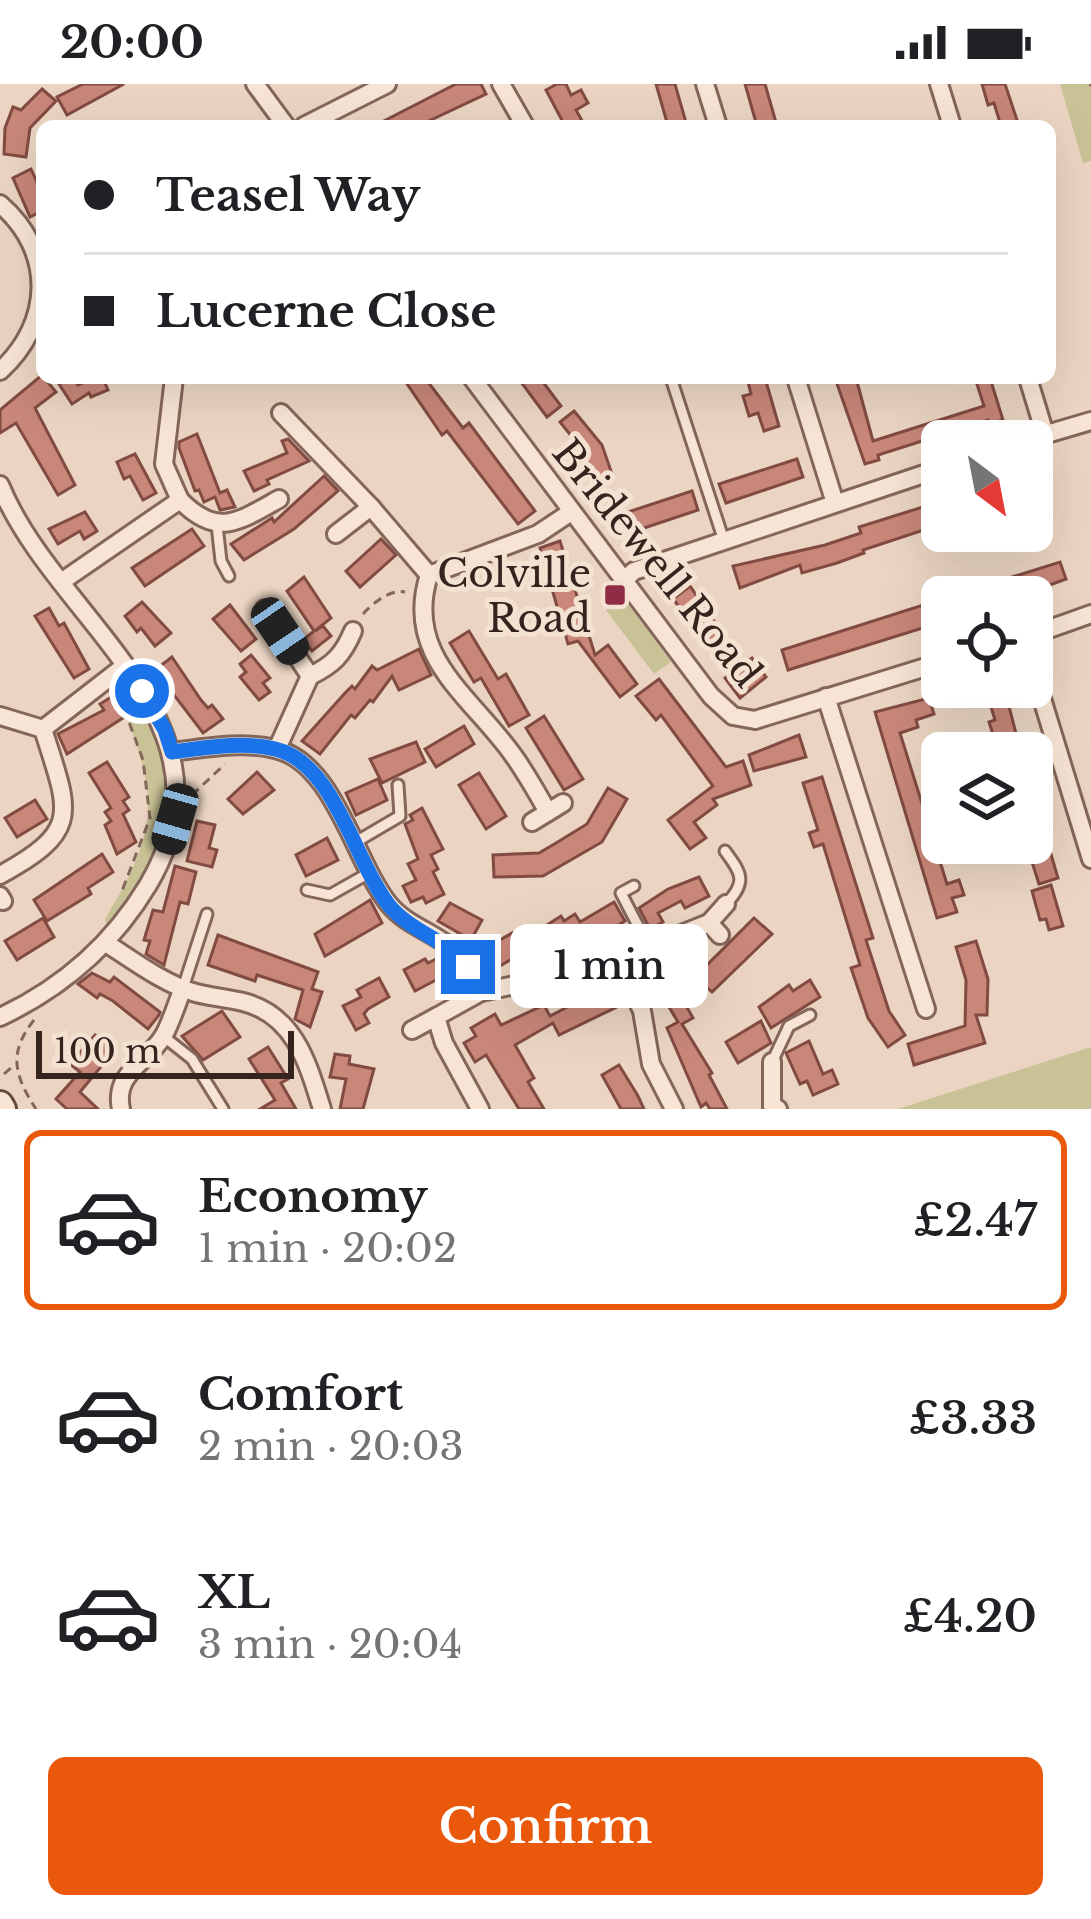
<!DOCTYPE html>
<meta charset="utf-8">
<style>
:root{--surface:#fff;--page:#f6f6f6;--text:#202124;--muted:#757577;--line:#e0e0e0;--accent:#ea580c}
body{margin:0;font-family:"Libre Baskerville",serif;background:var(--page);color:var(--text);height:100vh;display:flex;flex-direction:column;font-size:45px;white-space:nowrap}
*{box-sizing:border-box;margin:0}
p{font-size:39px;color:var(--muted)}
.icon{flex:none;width:66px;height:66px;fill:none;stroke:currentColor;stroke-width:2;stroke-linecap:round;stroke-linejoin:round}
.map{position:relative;height:1025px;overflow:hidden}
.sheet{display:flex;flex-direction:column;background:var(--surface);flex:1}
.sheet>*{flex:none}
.guide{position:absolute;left:36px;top:36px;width:1020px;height:264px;border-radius:18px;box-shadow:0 12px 48px #0002;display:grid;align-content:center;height:264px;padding:0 48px;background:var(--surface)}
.needle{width:78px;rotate:148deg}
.fabs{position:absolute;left:921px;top:336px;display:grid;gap:24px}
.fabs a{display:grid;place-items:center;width:132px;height:132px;border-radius:18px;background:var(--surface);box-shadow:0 12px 48px #0002;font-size:60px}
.scale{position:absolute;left:36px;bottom:30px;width:258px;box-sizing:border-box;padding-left:12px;border:6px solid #35231e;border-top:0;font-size:33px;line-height:42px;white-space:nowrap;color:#35231e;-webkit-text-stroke:9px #f3e1d1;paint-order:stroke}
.end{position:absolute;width:54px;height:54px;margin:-27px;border:15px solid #1a73e8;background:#fff;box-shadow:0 0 0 6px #fff}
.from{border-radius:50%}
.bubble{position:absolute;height:84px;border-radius:18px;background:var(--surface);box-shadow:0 12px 48px #0002;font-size:39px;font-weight:600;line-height:84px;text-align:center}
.car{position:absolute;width:36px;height:72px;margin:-36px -18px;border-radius:15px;box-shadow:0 0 9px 3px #0007;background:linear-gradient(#222 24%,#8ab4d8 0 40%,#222 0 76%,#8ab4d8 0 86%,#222 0)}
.guide b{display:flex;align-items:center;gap:42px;height:114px;font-size:45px}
.guide b+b{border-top:3px solid var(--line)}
.guide i{width:30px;height:30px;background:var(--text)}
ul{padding:21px 0 0;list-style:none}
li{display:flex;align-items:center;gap:36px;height:180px;margin:0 24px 18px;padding:0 24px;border:6px solid transparent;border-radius:18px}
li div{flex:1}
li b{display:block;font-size:45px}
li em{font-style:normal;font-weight:600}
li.current{border-color:var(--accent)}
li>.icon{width:108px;height:108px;stroke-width:1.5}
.cta{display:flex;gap:24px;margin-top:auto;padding:24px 48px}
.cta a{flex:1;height:138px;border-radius:18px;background:var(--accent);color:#fff;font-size:48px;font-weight:600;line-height:138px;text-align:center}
.status{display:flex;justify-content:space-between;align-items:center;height:84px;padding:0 60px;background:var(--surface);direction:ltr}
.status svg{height:33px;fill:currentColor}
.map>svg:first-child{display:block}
.green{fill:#c9c296}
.building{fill:#c88779;stroke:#824b41;stroke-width:3}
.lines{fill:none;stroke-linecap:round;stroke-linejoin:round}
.lane-casing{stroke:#84665a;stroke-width:15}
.street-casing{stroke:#84665a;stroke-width:22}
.secondary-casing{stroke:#66483d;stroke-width:30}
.path{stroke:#84665a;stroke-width:3;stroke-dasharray:9 6;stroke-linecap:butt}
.lane{stroke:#f7e4d4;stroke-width:9}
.street{stroke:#f7e4d4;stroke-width:16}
.secondary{stroke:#f7e4d4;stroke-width:24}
.route{stroke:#1a73e8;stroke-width:15}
.poi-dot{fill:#902d46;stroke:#f3e1d1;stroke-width:4.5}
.labels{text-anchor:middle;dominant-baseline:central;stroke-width:10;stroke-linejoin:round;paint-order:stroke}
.street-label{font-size:39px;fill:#35231e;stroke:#f3e1d1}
.poi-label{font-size:39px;fill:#35231e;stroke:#f3e1d1;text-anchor:end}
</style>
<div class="status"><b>20:00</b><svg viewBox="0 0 49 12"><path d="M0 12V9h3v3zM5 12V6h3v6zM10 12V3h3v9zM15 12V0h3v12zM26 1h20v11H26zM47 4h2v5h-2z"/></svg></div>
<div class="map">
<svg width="1091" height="1025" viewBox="0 0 1091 1025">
<rect width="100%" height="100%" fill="#ebd5c2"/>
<!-- green -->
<g class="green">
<path d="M1060 0H1091V77L1083 79Z"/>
<path d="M622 512 671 578 654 590 606 526Z"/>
<path d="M116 604C134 608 140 618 149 634 192 708 154 783 107 843L105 835C166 735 155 708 116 604Z"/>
<path d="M1091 963V1025H898Z"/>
</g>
<!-- building -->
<g class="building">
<path d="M83 0H124L67 31 57 13Z"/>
<path d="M456 0H481L486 10 418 42H374Z"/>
<path d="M557 0H566L571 11 581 6 588 19 576 26 585 42H565L546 6Z"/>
<path d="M656 0H675L687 42H668Z"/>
<path d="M745 0H765L777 42H757Z"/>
<path d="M982 0H1005L1019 42H1001L994 19 988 21Z"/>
<path d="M42 5 56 17 30 44 26 73 4 70 5 44 13 23 21 26Z"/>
<path d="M31 85 42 109V127L30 133 13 94Z"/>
<path d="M42 291 56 308 35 324 75 401 58 411 16 339 0 349V326Z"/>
<path d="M67 294H74L78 301 93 294 110 295 105 299 108 306 91 313 89 309 72 320 59 300Z"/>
<path d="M403 294H425L463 344 469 339 535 427 518 440 447 347 442 351Z"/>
<path d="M518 294H540L561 322 547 333Z"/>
<path d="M747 294H765L779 342 764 347 758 329 749 332 743 312 751 310Z"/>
<path d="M835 294H856L873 357 984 322 975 294H990L1003 336 989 340 988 336 878 371 879 376 865 380Z"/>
<path d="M574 327 602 361 612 390 593 397 581 364 560 338Z"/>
<path d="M197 350 220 409 227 406 235 423 220 426 215 413 204 418 199 406 195 407 179 364V358Z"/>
<path d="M288 355 309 377 267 396 269 400 254 407 244 387 287 369 282 357Z"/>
<path d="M135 370 156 409 143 416 130 392 124 395 117 378Z"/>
<path d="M797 375 803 393 726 419 719 400Z"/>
<path d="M324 392 338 407 294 445 244 476 231 460 272 434 274 438Z"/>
<path d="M692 407 698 426 635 447 628 428Z"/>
<path d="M942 417V440L863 466 864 469 837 479 802 489 800 481 740 504 733 482 825 461 861 449 859 443Z"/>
<path d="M85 428 97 447 84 455 80 447 58 460 49 445Z"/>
<path d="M192 445 204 462 145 502 132 484Z"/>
<path d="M381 455 396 471 360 503 346 487Z"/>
<path d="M560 457 595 571 608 561 637 600 620 613 578 557 568 560 540 464Z"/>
<path d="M1060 478 1066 495 1017 513H959L958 510Z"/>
<path d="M304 493 331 534 315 547 323 542 331 552 312 567 303 556 314 547 287 507Z"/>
<path d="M690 502 744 580 752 574 766 593 740 614 725 594 732 589 673 515Z"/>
<path d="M942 515V538L788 586 782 566Z"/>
<path d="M142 518 171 549 155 562 141 544 137 548 125 532Z"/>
<path d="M230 521 256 555 241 567 213 535Z"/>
<path d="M49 524 59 542 64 539 89 585 74 594 35 532Z"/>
<path d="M469 547 498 595 506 590 529 631 509 642 481 594 474 598 450 559Z"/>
<path d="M419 565 431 591 399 606 392 592 373 618 370 616 355 634 351 631 320 670 302 657 345 609 352 602 355 605 372 582 377 586Z"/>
<path d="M251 571 270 594 263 599 270 608 259 616 240 593 246 588 240 580Z"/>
<path d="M172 573 201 616 208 624 212 621 223 635 203 649 155 586Z"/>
<path d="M659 595 726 683 743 677 751 701 713 715 717 721 694 738 706 754 690 765 668 736 713 702 661 631 656 636 636 612Z"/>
<path d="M985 603H1004L1021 669H999L989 638 995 636Z"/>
<path d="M113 612 126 632 67 670 58 650 104 626 100 620Z"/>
<path d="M929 614 934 630 916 636 918 643 900 649 947 800 959 796 964 811 952 814 957 828 937 834 875 628Z"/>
<path d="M544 632 583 695 564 706 526 644Z"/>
<path d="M464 642 474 660 436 683 425 665Z"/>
<path d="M799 651 806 673 754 687 749 671Z"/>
<path d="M416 658 425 678 382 699 370 675Z"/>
<path d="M107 678 129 713 123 717 129 726 123 730 136 758 117 770 105 741 111 737 105 728 111 724 89 689Z"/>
<path d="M257 688 274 706 243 730 228 715Z"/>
<path d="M479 689 506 732 486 745 459 701Z"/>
<path d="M822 693 873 854 866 856 889 927 905 951 888 963 868 934 851 884 860 881 823 760 814 763 809 749 818 746 803 699Z"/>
<path d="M378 695 387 716 356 731 346 709Z"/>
<path d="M608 704 627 715 602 758 543 792 494 793 493 771 539 769 556 759 587 740Z"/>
<path d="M35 716 47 735 17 753 5 734Z"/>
<path d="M1032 716H1035L1058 794 1039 800 1026 759H1032Z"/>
<path d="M422 724 443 765 431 771 438 785 433 788 444 810 426 819 423 813 411 818 403 802 416 796 408 780 418 775 405 740 413 736 410 731Z"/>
<path d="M197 737 215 741 209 764 217 766 212 783 187 777Z"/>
<path d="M327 754 338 776 306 792 296 771Z"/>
<path d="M102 770 113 788 88 804 91 810 47 837 34 816Z"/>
<path d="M175 782 196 788 188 820 180 818 164 881 146 870 150 857 144 856 153 826 163 828Z"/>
<path d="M699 793 709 812 685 824 681 817 658 829 663 838 650 845 639 824 668 805Z"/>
<path d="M1051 801 1063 842 1049 846 1046 835 1040 836 1032 807Z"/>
<path d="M370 816 382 839 325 872 315 850Z"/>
<path d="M614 818 625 837 594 856 590 849 547 875 542 867 524 877 520 870 490 888 479 868 512 849 515 856 525 849 528 853 561 832 564 837 575 830 580 838Z"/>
<path d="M450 819 482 836 471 856 438 837Z"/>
<path d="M43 834 54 853 17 876 5 857Z"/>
<path d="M754 834 772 850 712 908 695 893Z"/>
<path d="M218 851 318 888 312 905 322 908 310 943 295 935 303 906 257 891 255 897 208 881Z"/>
<path d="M976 857 988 895 987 931H976L985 959 914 981 908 960 965 942 966 896 956 863Z"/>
<path d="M440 873 450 893 442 908 436 896 415 907 404 886 425 875 428 879Z"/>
<path d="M678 883 690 906 680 911 693 934 682 940 712 989 709 991 727 1025H710L706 1019 701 1023 667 944 678 938 663 913 654 917 642 894Z"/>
<path d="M92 889 110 898 114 893 160 928 159 931 148 945 113 917 100 910 97 914 78 900Z"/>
<path d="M379 894 389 913 368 925 364 930 369 939 356 946 343 922 361 913 357 906Z"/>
<path d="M810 896 820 913 771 944 759 923 789 901 793 907Z"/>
<path d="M613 899 625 919 559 951 553 939 515 961 534 994 528 998 544 1025H519L486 971 475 978 464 959 476 952 471 944 495 930 501 941 544 921 550 932Z"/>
<path d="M222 927 240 953 203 976 182 952Z"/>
<path d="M761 937 771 959 738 979 726 958Z"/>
<path d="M95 951 114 967 80 1008 98 1025H67L56 1015 80 988 70 980Z"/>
<path d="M809 957 823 990 832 986 838 1000 813 1011 807 997 800 1000 786 969Z"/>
<path d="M268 963 288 995 281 999 296 1025H260L275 1016 249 975Z"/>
<path d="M335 970 350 972 349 980 374 985 363 1025H340L346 995 330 993Z"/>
<path d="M619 981 638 1012 644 1025H621L602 991Z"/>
</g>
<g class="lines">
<!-- lane casing -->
<g class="lane-casing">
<g id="lane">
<path d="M671 294 724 457"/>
<path d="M217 441 221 477 229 492"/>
<path d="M354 759 400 732 398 701"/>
<path d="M725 767C742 790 747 798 726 820"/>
<path d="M634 802 621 809 649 863"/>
<path d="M307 806 330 811 369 789"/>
<path d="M183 904 207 830"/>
<path d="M163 952 192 975 223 1025"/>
<path d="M772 978 789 942 810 931"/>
</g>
</g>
<!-- street casing -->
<g class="street-casing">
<g id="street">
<path d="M255 0 286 42"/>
<path d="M501 0 525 42"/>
<path d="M705 0 718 42"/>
<path d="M939 0 952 42"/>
<path d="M304 42 387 0"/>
<path d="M0 120C55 167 53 239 0 287"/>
<path d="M472 294 711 612 733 632 755 636 942 578"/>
<path d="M796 294 835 419"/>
<path d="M1028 294 1045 350"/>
<path d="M281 329 371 423 429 491"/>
<path d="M1023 357 1091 337"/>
<path d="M0 401C56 538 246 636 148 801 112 861 62 904 0 933"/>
<path d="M180 416C217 454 238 438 279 415"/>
<path d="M336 450 371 423"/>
<path d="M624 496 634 487 942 384"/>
<path d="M61 498 180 416 164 380 174 294"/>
<path d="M265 525 310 592"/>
<path d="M1032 551 1091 530"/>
<path d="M1032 582 1091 775"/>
<path d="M826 613 926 925"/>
<path d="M0 632 43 645C69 728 83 746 0 791"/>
<path d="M43 645 123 583"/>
<path d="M277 665 310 592C333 581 343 571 353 547"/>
<path d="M172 668C205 664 242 657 275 665 334 678 354 776 388 819 407 843 436 848 456 868 467 880 473 894 481 908L621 879 642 927 651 980 674 1025"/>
<path d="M548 728C537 709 526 689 513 671 471 612 403 572 429 491L538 450 571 428"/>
<path d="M532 738 563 719"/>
<path d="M0 812 3 817"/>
<path d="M720 851 709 839 726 820"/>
<path d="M106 859C132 876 166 901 196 909 211 913 227 914 243 918 295 931 308 980 322 1025"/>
<path d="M621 879 649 863 709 839"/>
<path d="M412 946 436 933"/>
<path d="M772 978V1022L778 1025"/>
<path d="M121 1025C113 988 148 979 164 951 172 936 177 919 183 904"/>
<path d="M480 1025 444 959 436 933 481 908"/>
</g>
</g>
<!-- secondary casing -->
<g class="secondary-casing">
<path id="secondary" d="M0 1020 3 1025"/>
</g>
<!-- path -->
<g class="path">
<path d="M1090 0 1091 2"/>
<path d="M363 530C373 519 390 505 405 508"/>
<path d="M119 611 143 676 150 734 122 807"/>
<path d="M192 711 225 680"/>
<path d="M34 936C8 969 14 991 36 1025"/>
<path d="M4 990 13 982"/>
</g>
<!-- lane -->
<use href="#lane" class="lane"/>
<!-- street -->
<use href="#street" class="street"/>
<!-- secondary -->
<use href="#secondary" class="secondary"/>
</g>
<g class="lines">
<!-- route -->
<path class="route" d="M142 607 165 646 172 668C205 664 242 657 275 665 334 678 354 776 388 820 410 848 446 855 468 883"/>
</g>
<!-- markers -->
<rect class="poi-dot" x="603" y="499" width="24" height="24" rx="6"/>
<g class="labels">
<!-- street labels -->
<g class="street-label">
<text transform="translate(657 479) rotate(51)">Bridewell Road</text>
</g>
<!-- poi labels -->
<g class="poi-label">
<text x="591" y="489">Colville<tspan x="591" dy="45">Road</tspan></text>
</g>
</g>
</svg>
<div class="fabs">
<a><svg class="needle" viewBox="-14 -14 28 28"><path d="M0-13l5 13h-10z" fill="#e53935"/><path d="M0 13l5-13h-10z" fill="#757577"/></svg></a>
<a><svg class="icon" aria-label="locate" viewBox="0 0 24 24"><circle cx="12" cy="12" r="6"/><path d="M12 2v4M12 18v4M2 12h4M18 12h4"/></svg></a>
<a><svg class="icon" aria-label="layers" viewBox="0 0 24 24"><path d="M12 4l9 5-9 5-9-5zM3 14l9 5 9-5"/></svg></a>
</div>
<div class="scale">100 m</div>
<i class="end from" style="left:142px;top:607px"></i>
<i class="end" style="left:468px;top:883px"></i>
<div class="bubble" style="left:510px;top:840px;width:198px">1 min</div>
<i class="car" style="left:280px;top:547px;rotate:146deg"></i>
<i class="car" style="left:175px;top:735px;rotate:196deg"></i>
<div class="guide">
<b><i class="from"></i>Teasel Way</b>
<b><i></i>Lucerne Close</b>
</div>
</div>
<section class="sheet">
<ul>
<li class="current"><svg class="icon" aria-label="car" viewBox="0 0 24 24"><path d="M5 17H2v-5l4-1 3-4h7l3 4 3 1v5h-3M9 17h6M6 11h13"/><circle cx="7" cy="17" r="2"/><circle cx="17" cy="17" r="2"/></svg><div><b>Economy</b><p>1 min · 20:02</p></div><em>£2.47</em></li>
<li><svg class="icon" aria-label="car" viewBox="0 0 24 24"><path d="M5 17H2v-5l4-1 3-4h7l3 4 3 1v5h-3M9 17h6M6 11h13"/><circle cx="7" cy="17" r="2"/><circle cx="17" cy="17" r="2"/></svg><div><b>Comfort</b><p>2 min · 20:03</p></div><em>£3.33</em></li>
<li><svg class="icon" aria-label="car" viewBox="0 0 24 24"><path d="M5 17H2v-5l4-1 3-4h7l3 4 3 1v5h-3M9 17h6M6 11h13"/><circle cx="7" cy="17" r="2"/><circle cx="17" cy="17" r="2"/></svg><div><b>XL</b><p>3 min · 20:04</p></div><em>£4.20</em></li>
</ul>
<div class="cta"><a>Confirm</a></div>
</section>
